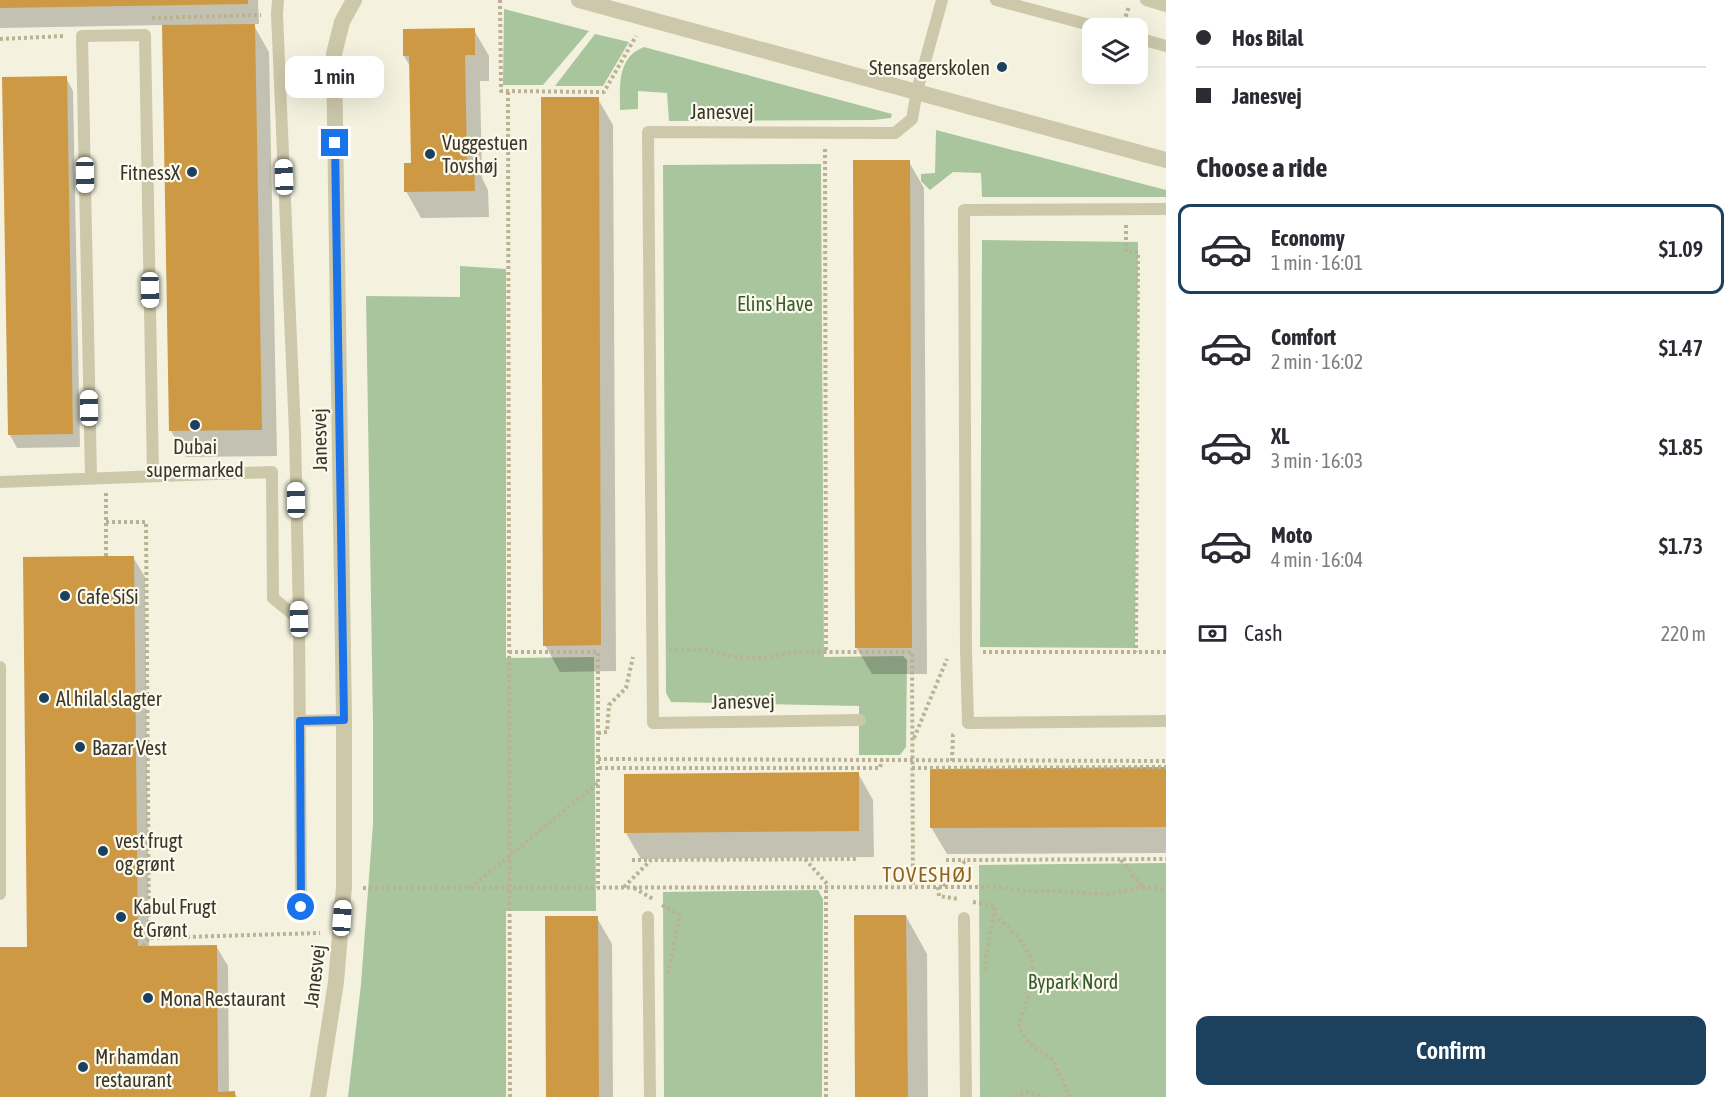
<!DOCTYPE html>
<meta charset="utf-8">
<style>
:root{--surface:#fff;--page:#f7f7f7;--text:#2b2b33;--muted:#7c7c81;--line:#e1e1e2;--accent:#1c415f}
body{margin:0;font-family:"Asap Condensed",sans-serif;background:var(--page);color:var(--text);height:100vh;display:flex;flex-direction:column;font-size:22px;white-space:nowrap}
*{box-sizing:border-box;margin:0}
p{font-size:20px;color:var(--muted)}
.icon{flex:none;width:33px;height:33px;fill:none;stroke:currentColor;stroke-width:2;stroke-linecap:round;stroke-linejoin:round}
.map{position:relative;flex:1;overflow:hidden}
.drawer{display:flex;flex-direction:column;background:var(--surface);width:570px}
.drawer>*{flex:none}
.hud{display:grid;align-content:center;height:132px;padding:0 30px;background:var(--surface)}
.fabs{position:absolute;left:1082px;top:18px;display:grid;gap:12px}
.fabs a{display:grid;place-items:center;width:66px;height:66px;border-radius:12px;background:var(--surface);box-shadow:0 6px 24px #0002;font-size:30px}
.end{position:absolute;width:27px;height:27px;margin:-14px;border:8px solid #1a73e8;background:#fff;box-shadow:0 0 0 3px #fff}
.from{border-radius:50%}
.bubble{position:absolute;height:42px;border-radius:12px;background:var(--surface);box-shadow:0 6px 24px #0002;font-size:20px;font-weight:600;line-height:42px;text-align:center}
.car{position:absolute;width:18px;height:36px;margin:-18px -9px;border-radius:8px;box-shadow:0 0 4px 2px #0007;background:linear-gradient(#fff 24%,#345 0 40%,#fff 0 76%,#345 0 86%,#fff 0)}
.hud b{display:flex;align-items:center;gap:21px;height:57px;font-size:22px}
.hud b+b{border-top:2px solid var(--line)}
.hud i{width:15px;height:15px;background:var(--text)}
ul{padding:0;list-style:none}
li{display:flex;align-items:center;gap:18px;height:90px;margin:0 12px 9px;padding:0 18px;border:3px solid transparent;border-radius:12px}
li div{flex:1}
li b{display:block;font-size:22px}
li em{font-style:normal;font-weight:600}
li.active{border-color:var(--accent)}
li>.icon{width:54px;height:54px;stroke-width:1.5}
h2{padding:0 30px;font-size:27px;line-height:72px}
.pay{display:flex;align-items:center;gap:15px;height:66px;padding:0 30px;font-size:22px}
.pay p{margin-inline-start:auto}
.cta{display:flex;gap:12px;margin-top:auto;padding:12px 30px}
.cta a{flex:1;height:69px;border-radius:12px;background:var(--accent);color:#fff;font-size:24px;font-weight:600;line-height:69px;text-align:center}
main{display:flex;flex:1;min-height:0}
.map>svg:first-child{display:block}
.green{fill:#a9c59e}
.shadow{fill:#0003}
.building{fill:#cd9945}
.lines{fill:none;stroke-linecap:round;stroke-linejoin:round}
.path{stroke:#bab294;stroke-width:4;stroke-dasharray:3 3;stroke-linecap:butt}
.service{stroke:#cec8aa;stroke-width:12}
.minor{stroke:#cec8aa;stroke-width:16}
.route{stroke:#1a73e8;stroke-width:8}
.poi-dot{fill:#1c415f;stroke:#fbfaec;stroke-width:2}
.labels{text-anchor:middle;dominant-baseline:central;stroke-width:4.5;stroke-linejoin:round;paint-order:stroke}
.poi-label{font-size:20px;fill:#3b352a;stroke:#fbfaec;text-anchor:start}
.street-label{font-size:20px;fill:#3b352a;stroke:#fbfaec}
.park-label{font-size:20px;fill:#385b2c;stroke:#fbfaec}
.neighbourhood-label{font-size:21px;letter-spacing:1.5px;fill:#8f631e;stroke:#fbfaec}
</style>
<main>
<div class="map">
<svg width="1166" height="1097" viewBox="0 0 1166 1097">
<rect width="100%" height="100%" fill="#f4f2df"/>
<!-- green -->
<g class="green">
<path d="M504 9 589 31 543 85H503Z"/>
<path d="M595 34 629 42 603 86H555Z"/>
<path d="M644 47 892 114 891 118 873 120 669 121 667 93 638 91V109L620 110C620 86 617 57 644 47Z"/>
<path d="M936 130 1166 190V197H982L981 173 953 172 930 190 921 181V174L935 173Z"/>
<path d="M821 164 824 657 903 656 907 660 906 747 900 755H859V706L671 702 666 693 663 165Z"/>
<path d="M982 240 1138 242 1135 648 980 647Z"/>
<path d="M460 266 506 269V658L594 657 596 911H506V1097H348L361 984 373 824V723L366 296 460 297Z"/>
<path d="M1166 863V1097H980L979 865Z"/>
<path d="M818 890 823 899 822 1097H664L663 892Z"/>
</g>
<!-- shadow -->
<g class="shadow">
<path d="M0 0H258L259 24H253L269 52 277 456 186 457 171 431 164 25 0 28Z"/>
<path d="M474 30 489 56V81H480L482 178 488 190 489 217 421 218 406 191 412 164 410 66 404 56Z"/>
<path d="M66 78 73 91 80 447 17 448 10 435 3 79Z"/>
<path d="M598 99 613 125 616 671 560 672 545 645Z"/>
<path d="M909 162 924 188 927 674H872L856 647Z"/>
<path d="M133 557 145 577 149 947 216 946 228 966 229 1093H235L237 1097H0V949H28Z"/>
<path d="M1166 769V853L947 854 931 827Z"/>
<path d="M858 773 873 800 874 857 641 859 626 833Z"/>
<path d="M906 916 927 954 928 1097H857Z"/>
<path d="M597 918 612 944 613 1097H548Z"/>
</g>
<!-- building -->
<g class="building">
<path d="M0 0H248V4L0 8Z"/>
<path d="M255 24 262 430 169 431 162 25Z"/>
<path d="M475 28V55H465L467 162H474L475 191 404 192V163H411L409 56H403V29Z"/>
<path d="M67 76 73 434 8 435 2 77Z"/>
<path d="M541 97H599L601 645 543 646Z"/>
<path d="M853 160H910L912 648H855Z"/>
<path d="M106 556H134L138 946 217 945 218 1092 235 1091V1097H0V947H27L23 557Z"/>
<path d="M1166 767V827L930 828V769Z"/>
<path d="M859 772V831L624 833V774Z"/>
<path d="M854 915H906L908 1097H855Z"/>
<path d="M545 916H598L599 1097H546Z"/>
</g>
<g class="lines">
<!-- path -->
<g class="path">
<path d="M500 0 501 91 604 92 636 36"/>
<path d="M152 18 261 15"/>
<path d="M1122 28 1129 6"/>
<path d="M0 39 65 36"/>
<path d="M508 92 510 1097"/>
<path d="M825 149 826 652"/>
<path d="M1126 225V252H1138L1136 652"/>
<path d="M106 493V556"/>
<path d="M106 522H146L149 938"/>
<path d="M669 650H706L737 657 766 658 794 652H912L913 887"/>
<path d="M509 652H598V888"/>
<path d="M983 652H1166"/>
<path d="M598 733 607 732 609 705 626 688 633 657"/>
<path d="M914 738 947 659"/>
<path d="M598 759 1166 761"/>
<path d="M952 761 953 735 955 733"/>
<path d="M599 768H880L882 759"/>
<path d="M912 768 1166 767"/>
<path d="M805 859 829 886"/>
<path d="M632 860H650"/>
<path d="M946 860H965"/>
<path d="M1121 860 1143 888"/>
<path d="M943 886 966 860 1166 859"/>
<path d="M624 887 651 860 858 859"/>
<path d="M938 887 939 896 959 899"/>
<path d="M363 888 998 887 1023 891H1061L1093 894 1113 893 1146 887 1166 890"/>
<path d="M470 888 598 783"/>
<path d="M634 888 653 899"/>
<path d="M973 902 995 906 984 971"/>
<path d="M662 905 680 915 668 973"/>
<path d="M994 914C1017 935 1040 954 1031 988 1027 1002 1021 1014 1019 1028L1030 1044 1053 1060 1070 1097"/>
<path d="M143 946 149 938 320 933"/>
<path d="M826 1097V887"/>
<path d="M1015 1097 1026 1092 1045 1097"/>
</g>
<!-- service -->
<g class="service">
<path d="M278 0 277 14 295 433 299 619 301 907"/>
<path d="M996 0 1101 28"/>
<path d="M1146 0 1166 6"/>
<path d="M1137 38 1166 46"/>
<path d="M1166 209 964 210 966 651 968 723 1166 721"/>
<path d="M91 477 82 36 145 35 153 475"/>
<path d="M0 482 272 472 273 598 299 619"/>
<path d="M0 667V894"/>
<path d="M860 720 653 723 648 132 895 133 912 119 917 91 942 0"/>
<path d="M300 721 344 720"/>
<path d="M648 917 650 1097"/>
<path d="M964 918 966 1097"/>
</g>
<!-- minor -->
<g class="minor">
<path d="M579 0 1166 160"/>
<path d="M318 1097 336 982 344 887V720L334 54 342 22 354 0"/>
</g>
</g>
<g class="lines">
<!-- route -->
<path class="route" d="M301 907 300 721 344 720 335 143"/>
</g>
<!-- markers -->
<g class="poi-dot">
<circle cx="1002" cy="67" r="6"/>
<circle cx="430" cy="154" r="6"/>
<circle cx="192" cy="172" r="6"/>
<circle cx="195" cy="425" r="6"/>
<circle cx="65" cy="596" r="6"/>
<circle cx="44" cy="698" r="6"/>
<circle cx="80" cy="747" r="6"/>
<circle cx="103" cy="851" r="6"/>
<circle cx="121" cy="917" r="6"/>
<circle cx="148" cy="998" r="6"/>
<circle cx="83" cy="1067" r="6"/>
</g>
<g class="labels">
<!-- poi labels -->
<g class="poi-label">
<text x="990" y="67" text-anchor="end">Stensagerskolen</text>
<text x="442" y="142">Vuggestuen<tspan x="442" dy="23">Tovshøj</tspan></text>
<text x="180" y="172" text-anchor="end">FitnessX</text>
<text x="195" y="446" text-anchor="middle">Dubai<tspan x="195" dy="23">supermarked</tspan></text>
<text x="77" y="596">Cafe SiSi</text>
<text x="56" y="698">Al hilal slagter</text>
<text x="92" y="747">Bazar Vest</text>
<text x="115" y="840">vest frugt<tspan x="115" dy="23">og grønt</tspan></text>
<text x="133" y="906">Kabul Frugt<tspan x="133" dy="23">&amp; Grønt</tspan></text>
<text x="160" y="998">Mona Restaurant</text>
<text x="95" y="1056">Mr hamdan<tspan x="95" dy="23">restaurant</tspan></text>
</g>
<!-- street labels -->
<g class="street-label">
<text x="722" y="111">Janesvej</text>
<text transform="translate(319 440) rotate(-91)">Janesvej</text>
<text transform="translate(743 701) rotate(-1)">Janesvej</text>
<text transform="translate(314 976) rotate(-83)">Janesvej</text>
</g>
<!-- park labels -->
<g class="park-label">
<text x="775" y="303">Elins Have</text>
<text x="1073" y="981">Bypark Nord</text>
</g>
<!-- neighbourhood labels -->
<g class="neighbourhood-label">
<text x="928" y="874">TOVESHØJ</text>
</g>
</g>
</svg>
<div class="fabs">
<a><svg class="icon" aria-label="layers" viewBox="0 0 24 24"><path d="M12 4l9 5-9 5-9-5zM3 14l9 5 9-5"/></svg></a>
</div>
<i class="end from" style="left:301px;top:907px"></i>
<i class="end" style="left:335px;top:143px"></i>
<div class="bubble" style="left:285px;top:56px;width:99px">1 min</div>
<i class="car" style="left:85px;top:175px;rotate:179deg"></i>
<i class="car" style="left:284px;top:177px;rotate:358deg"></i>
<i class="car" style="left:150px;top:290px;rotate:179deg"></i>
<i class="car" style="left:89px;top:408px;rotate:359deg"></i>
<i class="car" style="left:296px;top:500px;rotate:359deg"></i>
<i class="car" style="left:299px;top:619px;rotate:359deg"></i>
<i class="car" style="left:342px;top:918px;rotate:4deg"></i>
</div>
<section class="drawer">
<div class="hud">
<b><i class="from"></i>Hos Bilal</b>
<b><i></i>Janesvej</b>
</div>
<h2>Choose a ride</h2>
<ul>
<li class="active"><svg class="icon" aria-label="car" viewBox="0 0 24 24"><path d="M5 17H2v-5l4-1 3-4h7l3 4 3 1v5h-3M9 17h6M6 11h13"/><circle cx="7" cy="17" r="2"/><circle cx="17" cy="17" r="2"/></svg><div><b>Economy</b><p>1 min · 16:01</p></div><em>$1.09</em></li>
<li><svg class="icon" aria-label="car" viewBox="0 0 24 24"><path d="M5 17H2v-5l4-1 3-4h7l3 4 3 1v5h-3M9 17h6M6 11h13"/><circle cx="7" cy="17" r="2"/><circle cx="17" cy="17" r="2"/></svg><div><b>Comfort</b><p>2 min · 16:02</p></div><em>$1.47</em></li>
<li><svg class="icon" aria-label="car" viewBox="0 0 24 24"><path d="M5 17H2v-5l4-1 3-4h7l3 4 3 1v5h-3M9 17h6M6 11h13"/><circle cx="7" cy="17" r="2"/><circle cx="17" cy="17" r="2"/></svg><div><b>XL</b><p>3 min · 16:03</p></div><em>$1.85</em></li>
<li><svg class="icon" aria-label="car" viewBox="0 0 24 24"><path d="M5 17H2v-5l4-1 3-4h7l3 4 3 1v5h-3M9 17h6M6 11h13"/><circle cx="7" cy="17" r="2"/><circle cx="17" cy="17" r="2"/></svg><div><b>Moto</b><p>4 min · 16:04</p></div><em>$1.73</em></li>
</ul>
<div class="pay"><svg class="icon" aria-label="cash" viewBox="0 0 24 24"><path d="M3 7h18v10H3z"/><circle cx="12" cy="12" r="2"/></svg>Cash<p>220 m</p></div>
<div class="cta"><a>Confirm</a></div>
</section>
</main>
